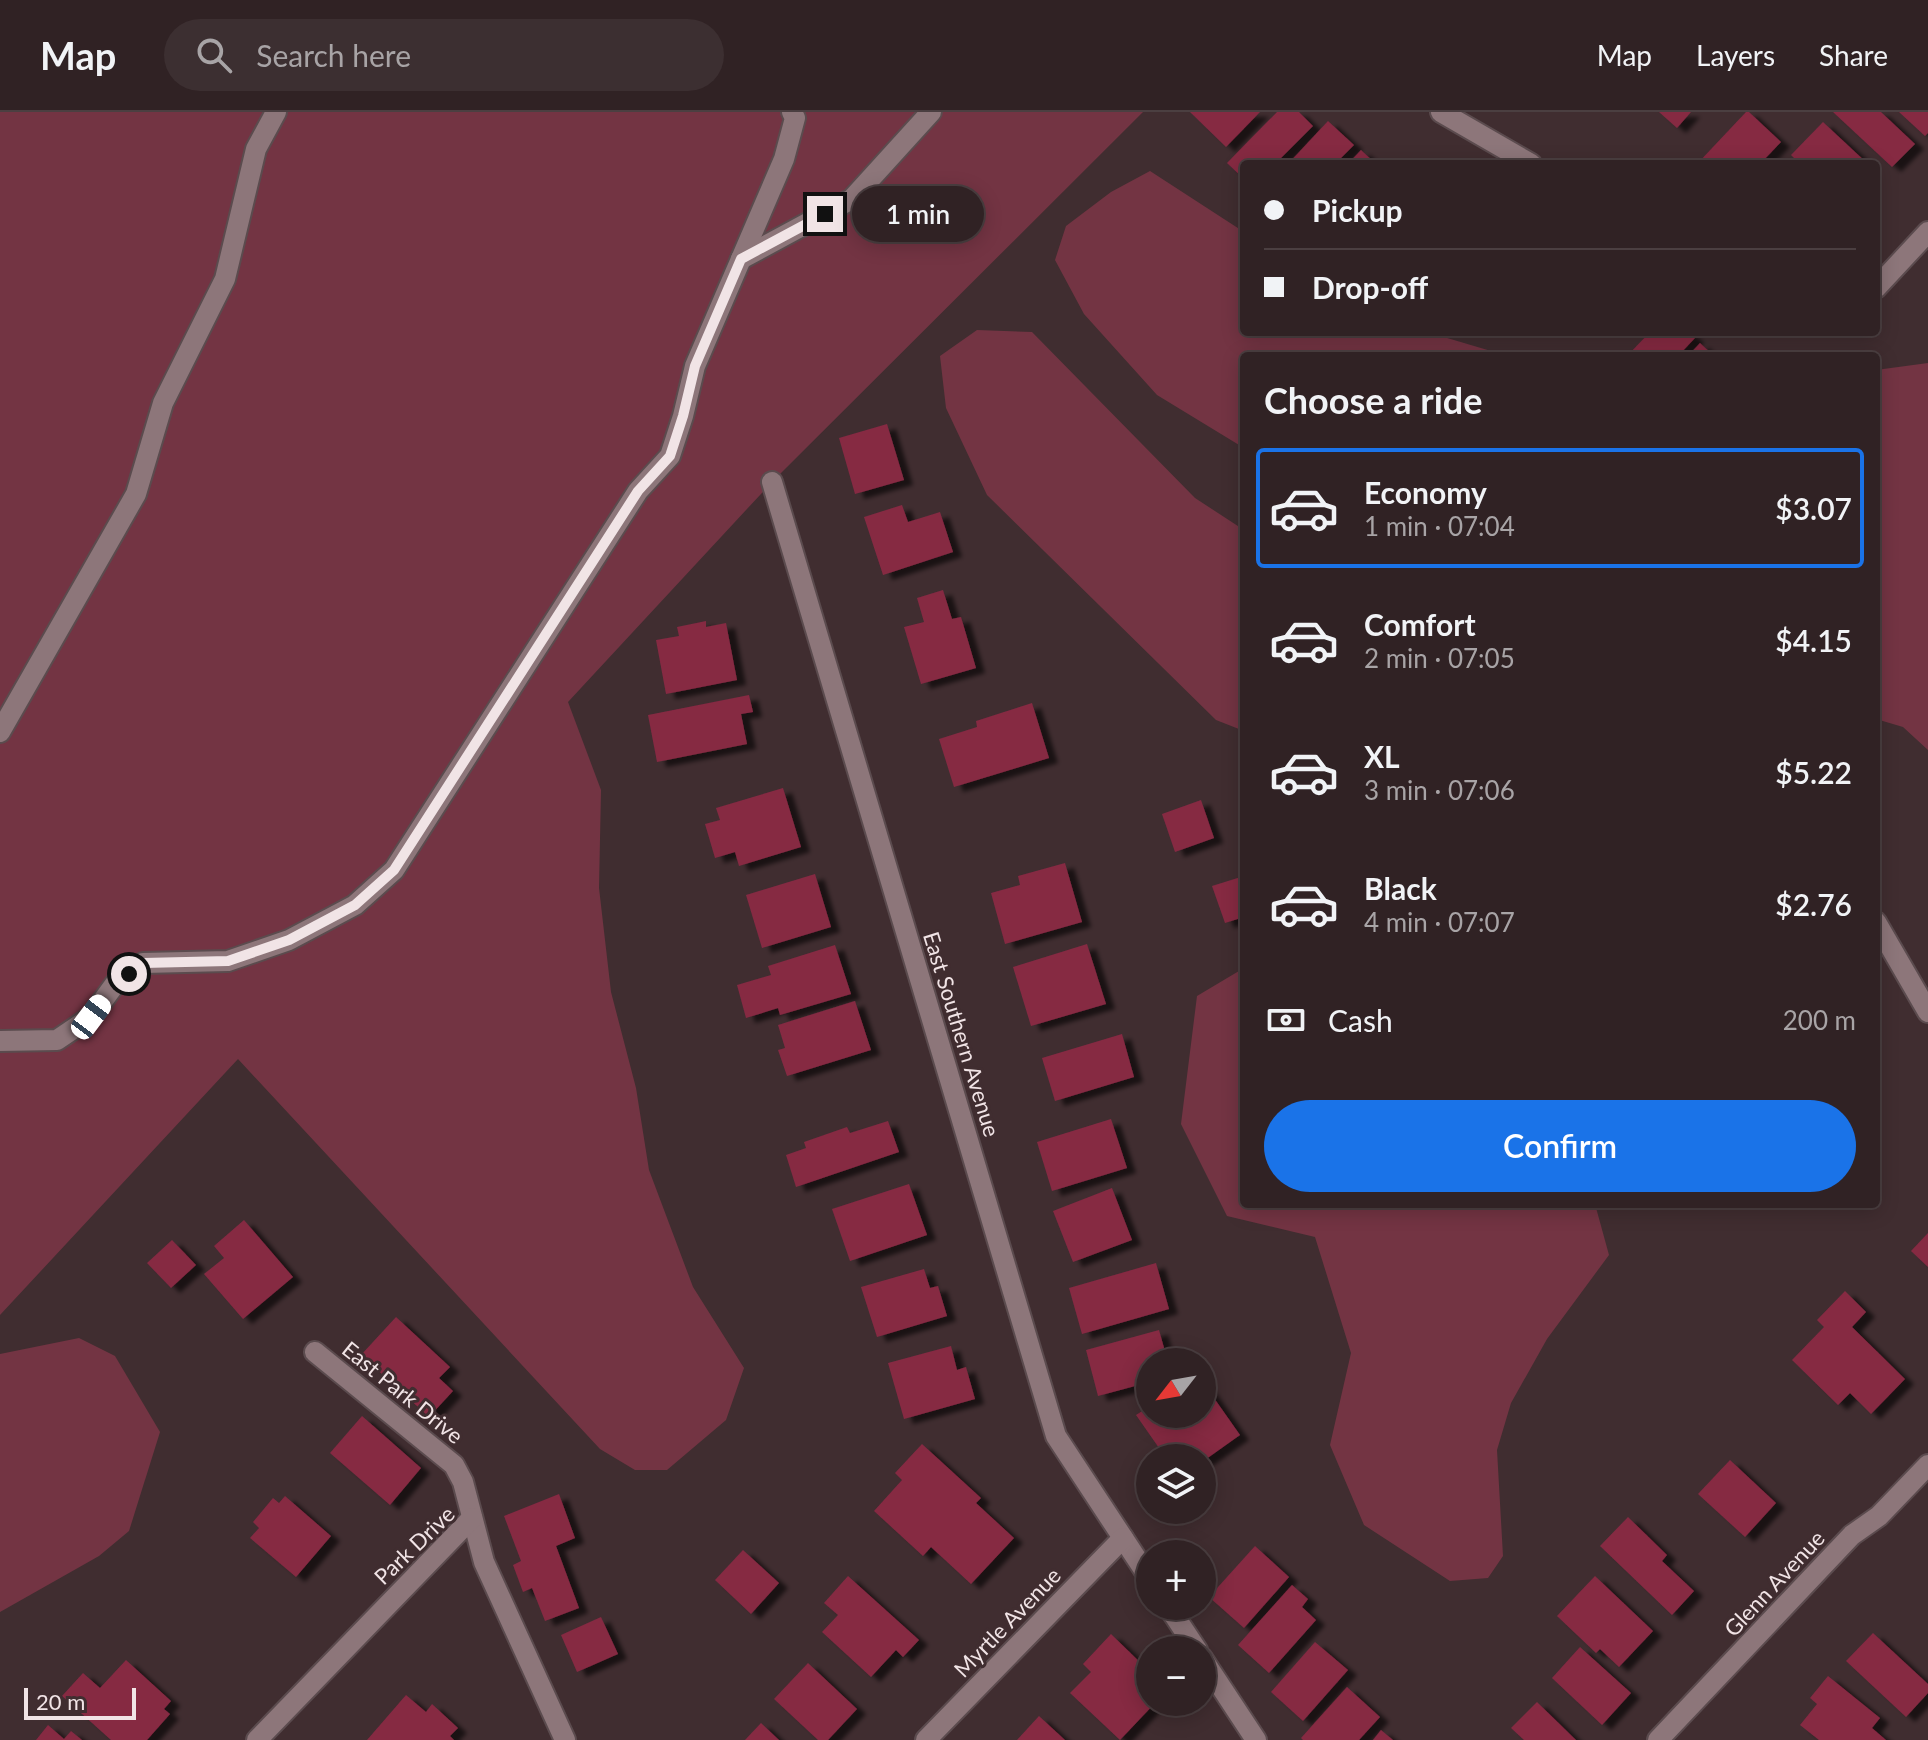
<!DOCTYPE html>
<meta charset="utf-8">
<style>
:root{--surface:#302224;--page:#3c2f31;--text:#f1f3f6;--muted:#a8a4a6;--line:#4b3f41;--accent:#1a73e8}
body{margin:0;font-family:Lato,sans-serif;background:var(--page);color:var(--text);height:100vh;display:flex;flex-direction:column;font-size:30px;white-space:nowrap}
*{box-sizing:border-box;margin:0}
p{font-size:26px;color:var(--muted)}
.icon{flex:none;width:44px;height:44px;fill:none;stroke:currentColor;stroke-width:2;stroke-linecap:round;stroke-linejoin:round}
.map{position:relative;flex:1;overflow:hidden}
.side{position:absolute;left:1240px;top:240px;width:640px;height:856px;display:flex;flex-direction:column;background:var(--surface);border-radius:8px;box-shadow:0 4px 20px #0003,0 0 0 2px var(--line)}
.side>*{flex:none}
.guide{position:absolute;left:1240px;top:48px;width:640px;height:176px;border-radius:8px;box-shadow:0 4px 20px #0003,0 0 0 2px var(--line);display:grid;align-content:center;height:176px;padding:0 24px;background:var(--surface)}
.needle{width:52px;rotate:239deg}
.controls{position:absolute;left:1136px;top:1236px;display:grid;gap:16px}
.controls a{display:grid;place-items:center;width:80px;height:80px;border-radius:50%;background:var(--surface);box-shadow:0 4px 20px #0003,0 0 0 2px var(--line);font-size:40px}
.scale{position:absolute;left:24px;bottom:20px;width:112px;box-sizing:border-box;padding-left:8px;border:4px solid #f1e4e6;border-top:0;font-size:22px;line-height:28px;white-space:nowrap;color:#f1e4e6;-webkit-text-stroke:6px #402d30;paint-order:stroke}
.end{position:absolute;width:36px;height:36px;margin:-18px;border:10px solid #f1e4e6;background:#111;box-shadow:0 0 0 4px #111}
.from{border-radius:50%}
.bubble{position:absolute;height:56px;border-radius:28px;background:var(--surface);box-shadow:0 4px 20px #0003,0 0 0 2px var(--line);font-size:26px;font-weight:600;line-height:56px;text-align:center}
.car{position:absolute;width:24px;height:48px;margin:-24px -12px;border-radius:10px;box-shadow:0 0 6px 2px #0007;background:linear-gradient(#fff 24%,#345 0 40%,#fff 0 76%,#345 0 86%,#fff 0)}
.guide b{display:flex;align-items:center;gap:28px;height:76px;font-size:30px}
.guide b+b{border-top:2px solid var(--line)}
.guide i{width:20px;height:20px;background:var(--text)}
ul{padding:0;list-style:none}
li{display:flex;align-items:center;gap:24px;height:120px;margin:0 16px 12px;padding:0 8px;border:4px solid transparent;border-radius:8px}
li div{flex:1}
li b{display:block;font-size:30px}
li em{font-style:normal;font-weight:600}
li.selected{border-color:var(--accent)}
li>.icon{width:72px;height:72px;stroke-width:1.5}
h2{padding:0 24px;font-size:36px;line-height:96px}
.pay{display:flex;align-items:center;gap:20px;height:88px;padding:0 24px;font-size:30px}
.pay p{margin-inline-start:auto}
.button{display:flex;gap:16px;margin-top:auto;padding:16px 24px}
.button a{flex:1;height:92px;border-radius:48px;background:var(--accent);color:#fff;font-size:32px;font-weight:600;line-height:92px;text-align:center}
header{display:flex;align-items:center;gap:48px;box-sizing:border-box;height:112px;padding:0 40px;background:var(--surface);border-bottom:2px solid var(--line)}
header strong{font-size:38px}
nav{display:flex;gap:44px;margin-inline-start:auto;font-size:28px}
.search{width:560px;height:72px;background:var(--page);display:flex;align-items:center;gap:20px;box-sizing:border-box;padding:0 28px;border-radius:44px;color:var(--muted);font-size:30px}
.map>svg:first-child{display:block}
.green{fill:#733443}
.building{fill:#862943;filter:url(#shadow)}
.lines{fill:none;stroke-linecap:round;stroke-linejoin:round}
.lane-casing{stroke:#5b4b4e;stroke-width:24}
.street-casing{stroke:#5b4b4e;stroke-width:24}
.lane{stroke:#8d767a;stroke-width:20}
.street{stroke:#8d767a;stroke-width:20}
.route{stroke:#f1e4e6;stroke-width:10}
.labels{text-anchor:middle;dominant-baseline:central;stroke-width:6;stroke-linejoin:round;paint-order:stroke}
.street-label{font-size:22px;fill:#f1e4e6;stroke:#402d30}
</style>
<header>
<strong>Map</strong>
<div class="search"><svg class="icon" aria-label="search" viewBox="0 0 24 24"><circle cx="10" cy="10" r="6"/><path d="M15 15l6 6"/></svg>Search here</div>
<nav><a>Map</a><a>Layers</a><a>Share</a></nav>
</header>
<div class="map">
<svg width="1928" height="1628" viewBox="0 0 1928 1628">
<defs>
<filter id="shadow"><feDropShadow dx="9" dy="5" stdDeviation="2" flood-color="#0009"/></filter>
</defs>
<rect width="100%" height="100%" fill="#402d30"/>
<!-- green -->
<g class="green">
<path d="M0 0H1143L772 370 568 590 601 678 599 776 611 880 636 976 649 1058 693 1175 744 1256 726 1308 667 1358H635L600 1337 238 947 0 1203Z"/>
<path d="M1150 59 1244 120V220H1427L1491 239 1498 244H1244V336L1157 283 1084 202 1055 148 1066 114 1111 80Z"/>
<path d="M977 218 1032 220 1195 386 1244 418V619L1216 608 987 383 946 296 940 244Z"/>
<path d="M1928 251V638L1903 615 1876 607V258Z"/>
<path d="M1244 856V1092H1595L1609 1143 1547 1227 1511 1291 1497 1338 1503 1444 1488 1466 1450 1469 1364 1413 1330 1333 1351 1241 1315 1125 1227 1104 1181 1012 1197 884Z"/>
<path d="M79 1226 115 1244 160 1320 129 1419 99 1444 0 1500V1242Z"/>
</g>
<!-- building -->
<g class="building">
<path d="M1190 0H1260L1226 35Z"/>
<path d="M1277 0H1299L1313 14 1275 52H1244V67L1227 51Z"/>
<path d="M1659 0H1691L1677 16Z"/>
<path d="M1746 0H1749L1781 30 1760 52H1697Z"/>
<path d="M1833 0H1881L1915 32 1892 55Z"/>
<path d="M1899 0H1928V21L1925 24Z"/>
<path d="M1328 9 1354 33 1335 52H1288Z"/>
<path d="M1823 10 1868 52H1800L1791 43Z"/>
<path d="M1361 38 1376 52H1348Z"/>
<path d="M1650 220H1688L1695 226 1678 244H1627Z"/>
<path d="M1700 231 1714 244H1688Z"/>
<path d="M887 312 904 368 855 382 839 326Z"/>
<path d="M902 393 908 410 940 400 953 440 883 463 864 405Z"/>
<path d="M943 478 952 507 961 505 976 556 921 572 904 515 924 510 917 486Z"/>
<path d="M706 509V515L726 511 737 568 666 582 656 528 679 524 677 515Z"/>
<path d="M749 583 753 600 741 602 747 632 657 650 648 603Z"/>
<path d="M1032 591 1049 646 954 675 939 627 977 615 976 609Z"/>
<path d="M783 676 801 735 739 754 735 740 715 746 705 712 720 708 716 696Z"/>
<path d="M1201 688 1214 726 1175 740 1162 702Z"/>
<path d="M1065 751 1082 810 1005 832 991 781 1020 773 1018 764Z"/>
<path d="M815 762 831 815 762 836 746 783Z"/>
<path d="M1244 764V805L1225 811 1212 774Z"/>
<path d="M1087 832 1106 892 1031 914 1013 855Z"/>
<path d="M835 833 851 882 780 903 778 896 746 906 737 873 771 863 768 854Z"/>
<path d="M855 889 871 938 787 964 778 938 785 936 778 913Z"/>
<path d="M1122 922 1134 965 1055 989 1042 946Z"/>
<path d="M1111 1007 1127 1056 1052 1079 1037 1030Z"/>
<path d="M888 1009 899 1040 796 1075 786 1043 806 1036 804 1030 847 1015 850 1021Z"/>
<path d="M909 1072 927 1123 850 1149 832 1097Z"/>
<path d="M1112 1076 1132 1128 1073 1150 1053 1099Z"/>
<path d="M244 1108 293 1165 243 1207 204 1162 224 1146 214 1134Z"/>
<path d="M1928 1121V1155L1911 1139Z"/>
<path d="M172 1128 196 1153 171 1176 147 1151Z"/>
<path d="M1156 1151 1169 1197 1082 1222 1069 1176Z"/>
<path d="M924 1157 930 1176 938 1174 947 1204 877 1225 861 1175Z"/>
<path d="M1845 1179 1866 1200 1852 1215 1905 1267 1871 1302 1850 1281 1838 1293 1792 1248 1824 1215 1817 1208Z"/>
<path d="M396 1205 450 1255 439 1266 453 1279 429 1305 361 1243Z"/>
<path d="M1159 1218 1168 1250H1150V1270L1098 1284 1086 1238Z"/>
<path d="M951 1234 957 1258 966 1255 975 1287 904 1307 888 1251Z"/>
<path d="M1202 1269 1240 1323 1202 1350V1346H1166L1136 1303 1150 1294V1302H1202Z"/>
<path d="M362 1304 421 1356 390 1393 330 1341Z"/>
<path d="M922 1332 981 1386 976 1391 1014 1426 971 1472 931 1435 923 1444 874 1399 902 1368 895 1361Z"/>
<path d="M1730 1348 1776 1391 1745 1425 1698 1382Z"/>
<path d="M559 1382 575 1426 556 1434 579 1496 545 1509 532 1476 523 1480 513 1453 521 1449 504 1404Z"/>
<path d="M285 1384 331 1424 296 1465 250 1426 259 1416 253 1410 273 1386 279 1391Z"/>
<path d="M1628 1405 1667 1443 1662 1449 1694 1479 1672 1503 1600 1434Z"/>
<path d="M1255 1434 1289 1465 1244 1516 1209 1485Z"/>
<path d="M743 1438 779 1471 751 1502 715 1468Z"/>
<path d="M848 1464 919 1528 903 1545 896 1538 871 1565 822 1520 838 1503 824 1491Z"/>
<path d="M1595 1464 1653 1519 1619 1555 1600 1537 1596 1541 1557 1504Z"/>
<path d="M1292 1473 1308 1487 1302 1495 1316 1508 1269 1561 1238 1533Z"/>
<path d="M601 1505 618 1542 577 1560 561 1523Z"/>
<path d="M1873 1521 1928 1572V1581L1906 1605 1846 1549Z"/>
<path d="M1111 1522 1150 1560V1590H1156L1120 1628 1070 1581 1091 1560 1083 1552Z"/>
<path d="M1315 1530 1348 1558 1303 1609 1271 1580Z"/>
<path d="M1580 1535 1631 1581 1602 1613 1552 1566Z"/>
<path d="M126 1548 171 1589 164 1597 170 1602 147 1628H111L62 1584 83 1561 100 1576Z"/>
<path d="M808 1551 857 1597 828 1628H818L774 1587Z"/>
<path d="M1828 1564 1880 1606 1872 1616 1886 1628H1819L1800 1613 1817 1592 1810 1586Z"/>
<path d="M1347 1575 1380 1605 1359 1628H1303L1301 1626Z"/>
<path d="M406 1583 426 1600 432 1592 458 1616 450 1624 454 1628H367Z"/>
<path d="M1537 1590 1576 1628H1524L1511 1616Z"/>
<path d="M1039 1604 1065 1628H1017Z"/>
<path d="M761 1611 779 1628H745Z"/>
<path d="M48 1613 64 1627 71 1619 82 1628H36Z"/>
<path d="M1381 1618 1393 1628H1373Z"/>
</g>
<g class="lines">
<!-- lane casing -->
<g class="lane-casing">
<g id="lane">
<path d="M741 147 852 87 931 0"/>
<path d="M0 620 136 382 163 291 225 167 256 37 276 0"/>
<path d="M0 929 57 928 91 905 115 872 143 851 228 849 289 828 355 793 394 758 638 379 670 344 683 304 695 254 784 47 795 6 792 0"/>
</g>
</g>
<!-- street casing -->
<g class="street-casing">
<g id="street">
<path d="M1441 0 1531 52"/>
<path d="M1876 176 1928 120"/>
<path d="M772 370 1056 1324 1150 1467"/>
<path d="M1876 810 1928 900"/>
<path d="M315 1240 454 1353 463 1370 484 1450 565 1628"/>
<path d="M1168 1494 1197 1538"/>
<path d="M1202 1546 1256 1628"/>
<path d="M257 1628 472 1406"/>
<path d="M926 1628 1123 1426"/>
<path d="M1658 1628 1852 1423 1879 1404 1928 1353"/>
</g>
</g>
<!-- lane -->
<use href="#lane" class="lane"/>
<!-- street -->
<use href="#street" class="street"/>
</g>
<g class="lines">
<!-- route -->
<path class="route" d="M129 862 143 851 228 849 289 828 355 793 394 758 638 379 670 344 683 304 695 254 741 147 825 102"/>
</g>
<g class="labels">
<!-- street labels -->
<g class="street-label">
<text transform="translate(962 922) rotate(73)">East Southern Avenue</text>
<text transform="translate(403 1280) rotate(39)">East Park Drive</text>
<text transform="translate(414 1433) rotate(-44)">Park Drive</text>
<text transform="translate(1774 1471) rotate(-47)">Glenn Avenue</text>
<text transform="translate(1007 1510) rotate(-46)">Myrtle Avenue</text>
</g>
</g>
</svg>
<div class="controls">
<a><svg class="needle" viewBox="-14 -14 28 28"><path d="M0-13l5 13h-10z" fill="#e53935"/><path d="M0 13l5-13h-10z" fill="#a8a4a6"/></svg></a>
<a><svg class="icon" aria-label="layers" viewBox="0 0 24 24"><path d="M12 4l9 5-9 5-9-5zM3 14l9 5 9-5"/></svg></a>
<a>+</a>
<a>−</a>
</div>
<div class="scale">20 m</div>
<i class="end from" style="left:129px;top:862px"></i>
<i class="end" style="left:825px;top:102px"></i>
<div class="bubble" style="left:852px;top:74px;width:132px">1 min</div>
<i class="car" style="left:91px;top:905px;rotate:37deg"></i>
<div class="guide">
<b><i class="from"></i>Pickup</b>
<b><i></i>Drop-off</b>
</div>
<section class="side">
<h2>Choose a ride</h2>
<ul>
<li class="selected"><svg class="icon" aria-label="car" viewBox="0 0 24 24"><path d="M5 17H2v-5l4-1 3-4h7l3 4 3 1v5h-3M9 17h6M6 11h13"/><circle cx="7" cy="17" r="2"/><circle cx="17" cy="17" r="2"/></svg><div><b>Economy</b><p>1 min · 07:04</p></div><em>$3.07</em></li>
<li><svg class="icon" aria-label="car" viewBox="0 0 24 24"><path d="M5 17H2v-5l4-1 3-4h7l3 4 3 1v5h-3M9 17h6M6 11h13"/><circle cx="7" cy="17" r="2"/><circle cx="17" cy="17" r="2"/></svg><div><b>Comfort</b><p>2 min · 07:05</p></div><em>$4.15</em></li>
<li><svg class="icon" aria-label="car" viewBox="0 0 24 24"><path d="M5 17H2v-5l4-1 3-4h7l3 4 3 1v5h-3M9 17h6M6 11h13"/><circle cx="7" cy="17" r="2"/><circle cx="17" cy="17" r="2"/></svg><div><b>XL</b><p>3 min · 07:06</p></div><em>$5.22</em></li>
<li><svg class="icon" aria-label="car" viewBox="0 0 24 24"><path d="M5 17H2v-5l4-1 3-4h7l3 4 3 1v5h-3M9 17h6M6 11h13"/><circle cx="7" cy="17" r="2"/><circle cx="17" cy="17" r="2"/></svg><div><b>Black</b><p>4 min · 07:07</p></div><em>$2.76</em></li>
</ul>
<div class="pay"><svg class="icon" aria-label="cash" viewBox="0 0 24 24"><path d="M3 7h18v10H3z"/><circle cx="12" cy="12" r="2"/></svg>Cash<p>200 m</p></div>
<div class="button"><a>Confirm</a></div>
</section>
</div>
